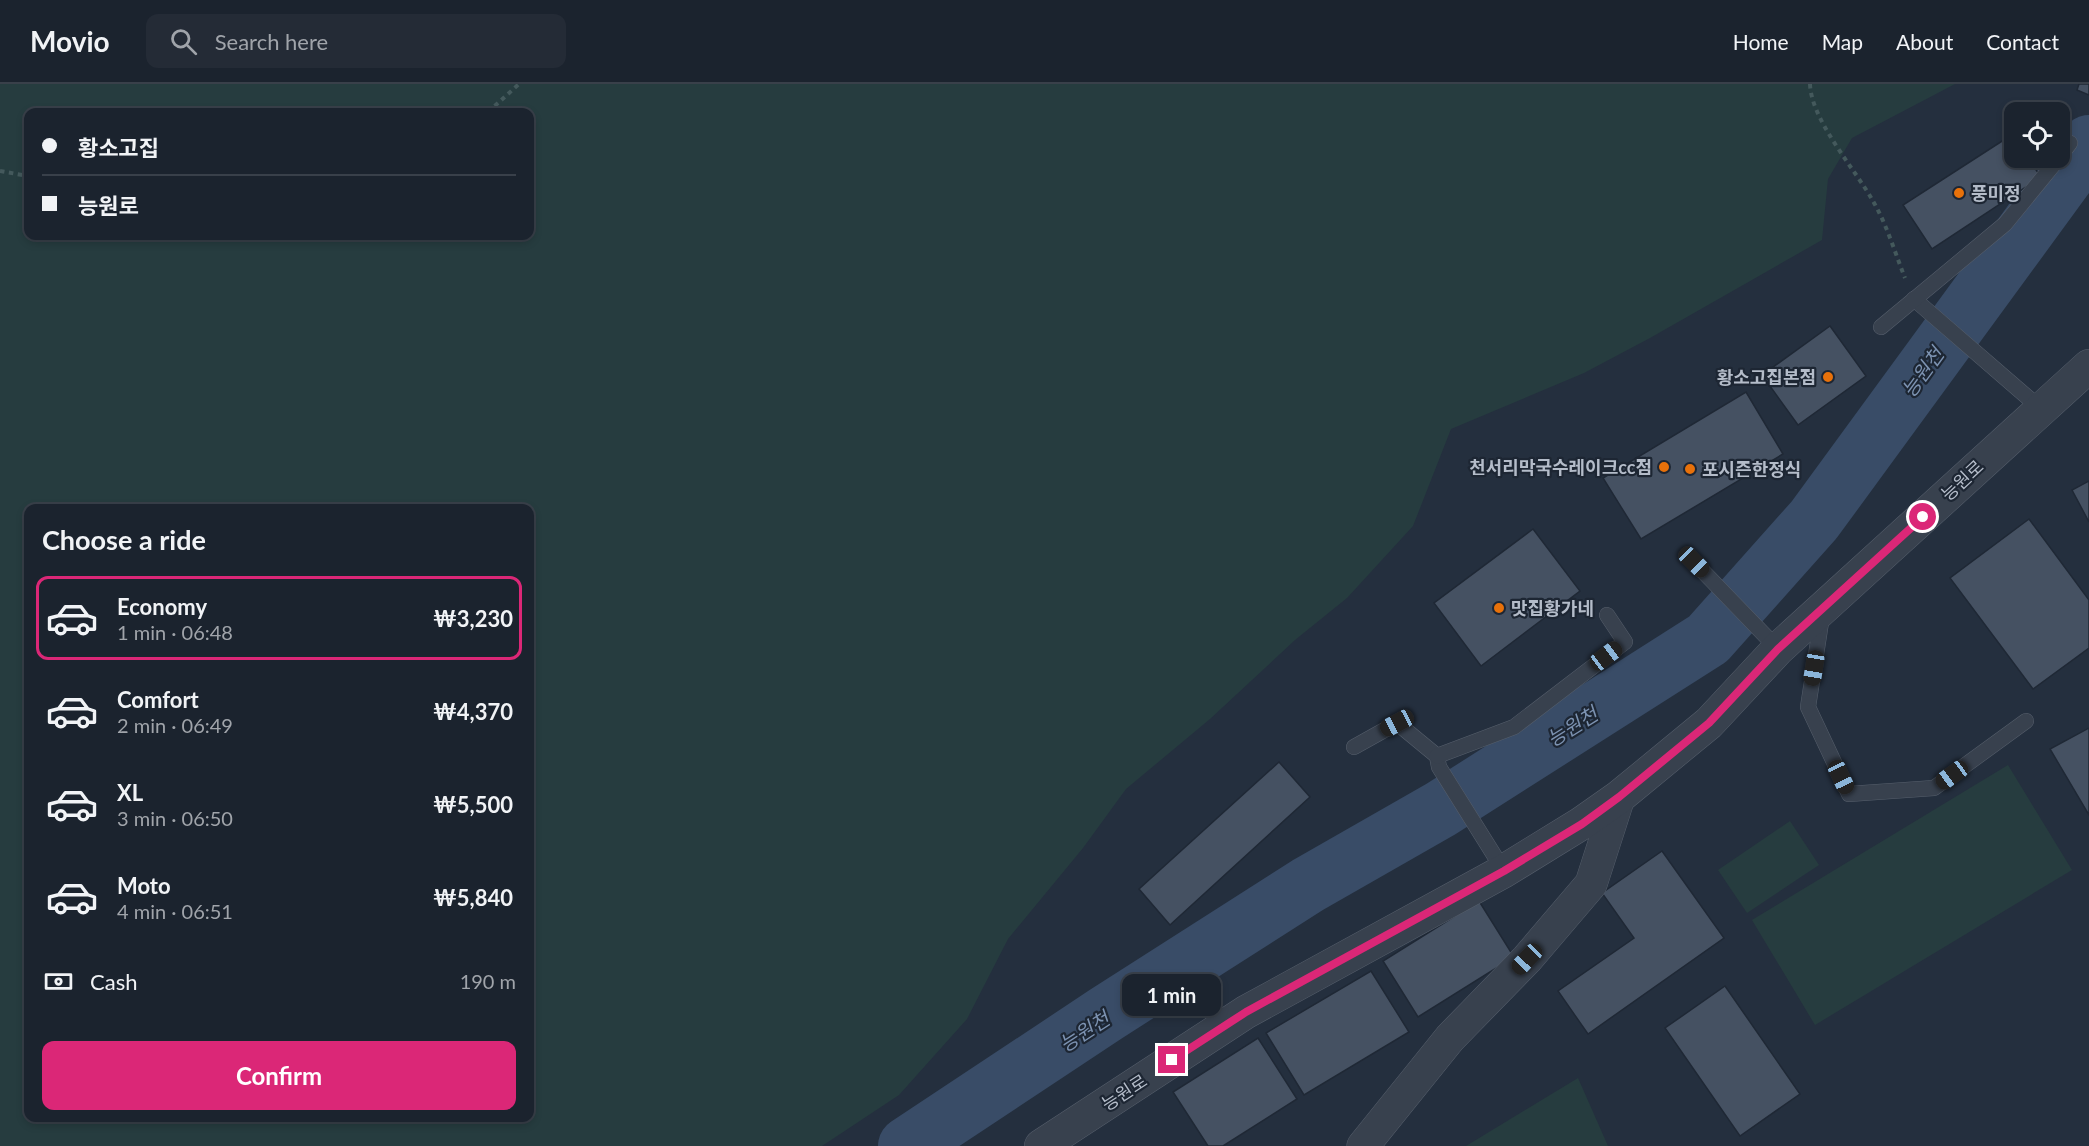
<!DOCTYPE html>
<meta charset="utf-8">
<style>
:root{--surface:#1b232e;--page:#242b36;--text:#f1f3f6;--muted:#a0a4aa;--line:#39404a;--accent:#db2777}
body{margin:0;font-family:Lato,"Noto Sans KR",sans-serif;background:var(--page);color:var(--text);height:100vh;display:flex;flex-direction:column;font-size:22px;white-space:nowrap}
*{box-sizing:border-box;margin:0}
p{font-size:20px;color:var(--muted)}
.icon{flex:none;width:33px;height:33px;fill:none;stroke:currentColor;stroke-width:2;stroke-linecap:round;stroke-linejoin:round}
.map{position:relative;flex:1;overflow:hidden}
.drawer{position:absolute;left:24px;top:420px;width:510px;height:618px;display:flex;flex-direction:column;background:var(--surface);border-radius:12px;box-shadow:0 3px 9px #0003,0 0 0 2px var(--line)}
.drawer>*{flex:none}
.hud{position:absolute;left:24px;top:24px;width:510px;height:132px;border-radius:12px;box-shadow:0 3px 9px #0003,0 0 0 2px var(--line);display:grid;align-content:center;height:132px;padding:0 18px;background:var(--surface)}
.fabs{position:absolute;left:2004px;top:18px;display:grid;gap:12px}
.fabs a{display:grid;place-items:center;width:66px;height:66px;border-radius:12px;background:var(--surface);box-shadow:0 3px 9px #0003,0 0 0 2px var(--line);font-size:30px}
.end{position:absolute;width:27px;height:27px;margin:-14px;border:8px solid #db2777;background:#fff;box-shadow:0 0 0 3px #fff}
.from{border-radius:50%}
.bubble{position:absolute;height:42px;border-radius:12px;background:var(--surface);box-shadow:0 3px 9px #0003,0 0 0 2px var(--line);font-size:20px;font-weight:700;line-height:42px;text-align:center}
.car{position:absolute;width:18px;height:36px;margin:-18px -9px;border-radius:8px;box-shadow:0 0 4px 2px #0007;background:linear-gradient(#222 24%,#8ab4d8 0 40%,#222 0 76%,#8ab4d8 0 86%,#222 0)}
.hud b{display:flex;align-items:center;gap:21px;height:57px;font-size:22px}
.hud b+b{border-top:2px solid var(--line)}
.hud i{width:15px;height:15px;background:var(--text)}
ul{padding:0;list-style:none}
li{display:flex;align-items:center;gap:18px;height:84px;margin:0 12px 9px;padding:0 6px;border:3px solid transparent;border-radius:12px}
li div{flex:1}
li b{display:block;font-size:22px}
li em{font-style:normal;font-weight:700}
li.on{border-color:var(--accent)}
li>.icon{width:54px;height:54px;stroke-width:1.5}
h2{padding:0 18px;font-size:27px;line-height:72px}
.pay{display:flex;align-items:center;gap:15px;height:66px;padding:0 18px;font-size:22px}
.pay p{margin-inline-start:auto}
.cta{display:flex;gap:12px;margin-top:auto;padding:12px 18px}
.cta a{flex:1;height:69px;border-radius:12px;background:var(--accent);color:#fff;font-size:24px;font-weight:700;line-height:69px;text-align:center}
header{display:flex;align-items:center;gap:36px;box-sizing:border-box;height:84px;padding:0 30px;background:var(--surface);border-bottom:2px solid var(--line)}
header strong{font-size:28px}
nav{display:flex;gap:33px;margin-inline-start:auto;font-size:21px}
.search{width:420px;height:54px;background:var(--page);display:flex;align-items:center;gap:15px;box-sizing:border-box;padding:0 21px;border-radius:12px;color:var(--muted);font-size:22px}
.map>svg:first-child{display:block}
.green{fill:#263c3f;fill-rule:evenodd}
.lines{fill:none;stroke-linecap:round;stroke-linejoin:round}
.river{stroke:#394c67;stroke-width:58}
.building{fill:#455162;stroke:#1f2835;stroke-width:1.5}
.service-casing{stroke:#565f6c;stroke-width:16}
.minor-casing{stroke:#565f6c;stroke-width:33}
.tertiary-casing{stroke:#565f6c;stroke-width:34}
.path{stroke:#44595c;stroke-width:4;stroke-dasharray:4.5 4.5;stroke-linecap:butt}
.service{stroke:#38414e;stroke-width:15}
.minor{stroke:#38414e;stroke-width:32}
.tertiary{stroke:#38414e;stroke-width:33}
.route{stroke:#db2777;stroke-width:8}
.food-dot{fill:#e8710a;stroke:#1d2633;stroke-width:2}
.labels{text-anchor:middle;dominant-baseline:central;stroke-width:4.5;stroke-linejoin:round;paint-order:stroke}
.poi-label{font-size:18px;font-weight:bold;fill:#b4bcc9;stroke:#1d2633;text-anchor:start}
.street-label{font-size:18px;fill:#b4bcc9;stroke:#1d2633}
.water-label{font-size:20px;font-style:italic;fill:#7c92b1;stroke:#1d2633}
</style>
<header>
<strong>Movio</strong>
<div class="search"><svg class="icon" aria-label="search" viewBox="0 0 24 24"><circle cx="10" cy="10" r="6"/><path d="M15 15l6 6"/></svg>Search here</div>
<nav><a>Home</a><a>Map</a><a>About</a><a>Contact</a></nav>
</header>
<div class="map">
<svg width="2089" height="1062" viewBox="0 0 2089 1062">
<rect width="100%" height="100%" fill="#242f3e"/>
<!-- green -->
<g class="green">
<path d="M0 0H1955L1852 54 1828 95 1822 156 1650 254 1584 289 1451 345 1413 442 1347 514 1295 556 1210 635 1126 705 1083 764 1008 855 967 935 899 1011 822 1062H0ZM530 28V152H28V28ZM530 424V1034H28V424Z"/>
<path d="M2008 681 2072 786 1815 941 1752 836Z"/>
<path d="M1790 737 1819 781 1747 829 1718 786Z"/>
<path d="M1578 994 1608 1062H1466Z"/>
</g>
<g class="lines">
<!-- river -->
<path class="river" d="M907 1062 1106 930 1308 801 1441 725 1708 555 1814 436 2089 60"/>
</g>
<!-- building -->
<g class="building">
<path d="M2079 0H2089V11L2077 6Z"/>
<path d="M2013 50 2014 53V74H2028L2041 93 1932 165 1903 121Z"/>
<path d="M1830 242 1866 292 1798 341 1762 291Z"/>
<path d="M1746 308 1783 370 1641 455 1603 394Z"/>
<path d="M2089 397V438L2072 406Z"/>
<path d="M2029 435 2089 516V564L2033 605 1950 494Z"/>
<path d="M1533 445 1580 507 1481 582 1434 519Z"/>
<path d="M2089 644V731L2050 665Z"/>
<path d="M1279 678 1310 713 1170 841 1139 805Z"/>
<path d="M1662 767 1724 854 1588 950 1558 907 1634 854 1602 809Z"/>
<path d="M1479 817 1514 873 1418 933 1383 877Z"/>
<path d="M1371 887 1409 948 1304 1011 1266 949Z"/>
<path d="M1725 902 1800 1010 1740 1052 1665 944Z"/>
<path d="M1258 954 1297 1015 1223 1062H1208L1173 1008Z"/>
</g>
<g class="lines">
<!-- service casing -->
<g class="service-casing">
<g id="service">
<path d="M2060 72 2070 59"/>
<path d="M1914 215 2040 324"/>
<path d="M1881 243 2005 140 2059 74"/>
<path d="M1694 478 1778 565"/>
<path d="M1822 532 1808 623 1849 710 1934 704 2026 637"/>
<path d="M1354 663 1397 639 1437 672 1439 683 1504 787"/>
<path d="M1437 672 1514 643 1625 558 1607 531"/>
</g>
</g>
<!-- minor casing -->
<g class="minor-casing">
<path id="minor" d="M1363 1062 1450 954 1527 875 1591 800 1619 713"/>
</g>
<!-- tertiary casing -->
<g class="tertiary-casing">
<path id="tertiary" d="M1041 1062 1246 928 1504 787 1582 739 1619 713 1709 639 1778 565 2089 282"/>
</g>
<!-- path -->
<g class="path">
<path d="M1810 0C1811 36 1855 85 1873 117 1887 141 1895 169 1905 194"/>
<path d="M488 28 519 0"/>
<path d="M0 87 28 92"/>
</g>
<!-- service -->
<use href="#service" class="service"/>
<!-- minor -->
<use href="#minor" class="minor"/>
<!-- tertiary -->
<use href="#tertiary" class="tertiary"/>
</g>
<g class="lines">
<!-- route -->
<path class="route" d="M1172 976 1246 928 1504 787 1582 740 1619 713 1709 639 1778 565 1923 433"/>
</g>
<!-- markers -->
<g class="food-dot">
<circle cx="1959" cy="109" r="6"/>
<circle cx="1828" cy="293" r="6"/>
<circle cx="1664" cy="383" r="6"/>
<circle cx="1690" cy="385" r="6"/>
<circle cx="1499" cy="524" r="6"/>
</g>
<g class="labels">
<!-- poi labels -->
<g class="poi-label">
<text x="1971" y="109">풍미정</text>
<text x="1816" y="293" text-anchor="end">황소고집본점</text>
<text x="1652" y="383" text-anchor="end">천서리막국수레이크cc점</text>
<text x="1702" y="385">포시즌한정식</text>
<text x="1511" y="524">맛집황가네</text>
</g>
<!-- street labels -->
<g class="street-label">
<text transform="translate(1962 396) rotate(-43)">능원로</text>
<text transform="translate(1124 1008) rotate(-33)">능원로</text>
</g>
<!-- water labels -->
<g class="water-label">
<text transform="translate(1922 288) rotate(-54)">능원천</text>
<text transform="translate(1572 642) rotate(-32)">능원천</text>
<text transform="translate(1084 947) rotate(-33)">능원천</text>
</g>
</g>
</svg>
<div class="fabs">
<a><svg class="icon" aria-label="locate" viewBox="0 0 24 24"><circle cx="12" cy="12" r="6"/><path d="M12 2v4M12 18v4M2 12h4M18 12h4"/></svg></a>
</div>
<i class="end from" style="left:1923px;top:433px"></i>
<i class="end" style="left:1172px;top:976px"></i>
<div class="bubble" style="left:1122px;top:890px;width:99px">1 min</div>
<i class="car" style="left:1694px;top:478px;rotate:135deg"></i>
<i class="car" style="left:1606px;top:572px;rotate:53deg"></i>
<i class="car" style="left:1814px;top:584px;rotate:189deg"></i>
<i class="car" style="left:1397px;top:639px;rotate:242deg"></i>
<i class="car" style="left:1952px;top:691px;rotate:234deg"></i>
<i class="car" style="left:1841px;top:693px;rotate:155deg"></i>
<i class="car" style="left:1527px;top:875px;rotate:224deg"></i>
<div class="hud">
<b><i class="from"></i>황소고집</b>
<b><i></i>능원로</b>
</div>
<section class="drawer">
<h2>Choose a ride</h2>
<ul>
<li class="on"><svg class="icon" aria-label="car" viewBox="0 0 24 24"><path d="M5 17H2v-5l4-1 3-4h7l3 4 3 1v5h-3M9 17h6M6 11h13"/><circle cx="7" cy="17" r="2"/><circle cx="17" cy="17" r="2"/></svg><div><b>Economy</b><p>1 min · 06:48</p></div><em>₩3,230</em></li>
<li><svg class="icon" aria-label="car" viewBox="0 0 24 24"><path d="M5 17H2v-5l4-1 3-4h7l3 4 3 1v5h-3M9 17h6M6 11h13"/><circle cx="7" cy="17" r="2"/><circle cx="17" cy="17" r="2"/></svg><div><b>Comfort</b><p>2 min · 06:49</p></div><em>₩4,370</em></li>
<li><svg class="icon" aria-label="car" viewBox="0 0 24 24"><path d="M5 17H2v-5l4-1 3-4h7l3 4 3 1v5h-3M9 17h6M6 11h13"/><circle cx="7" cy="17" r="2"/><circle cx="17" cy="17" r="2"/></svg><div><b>XL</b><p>3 min · 06:50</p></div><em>₩5,500</em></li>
<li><svg class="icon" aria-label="car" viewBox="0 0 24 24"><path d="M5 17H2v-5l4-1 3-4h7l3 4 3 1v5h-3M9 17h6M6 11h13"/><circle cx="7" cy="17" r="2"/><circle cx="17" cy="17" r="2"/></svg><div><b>Moto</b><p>4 min · 06:51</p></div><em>₩5,840</em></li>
</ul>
<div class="pay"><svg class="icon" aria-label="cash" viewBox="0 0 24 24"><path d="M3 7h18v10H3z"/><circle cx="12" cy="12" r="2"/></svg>Cash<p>190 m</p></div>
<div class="cta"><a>Confirm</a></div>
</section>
</div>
